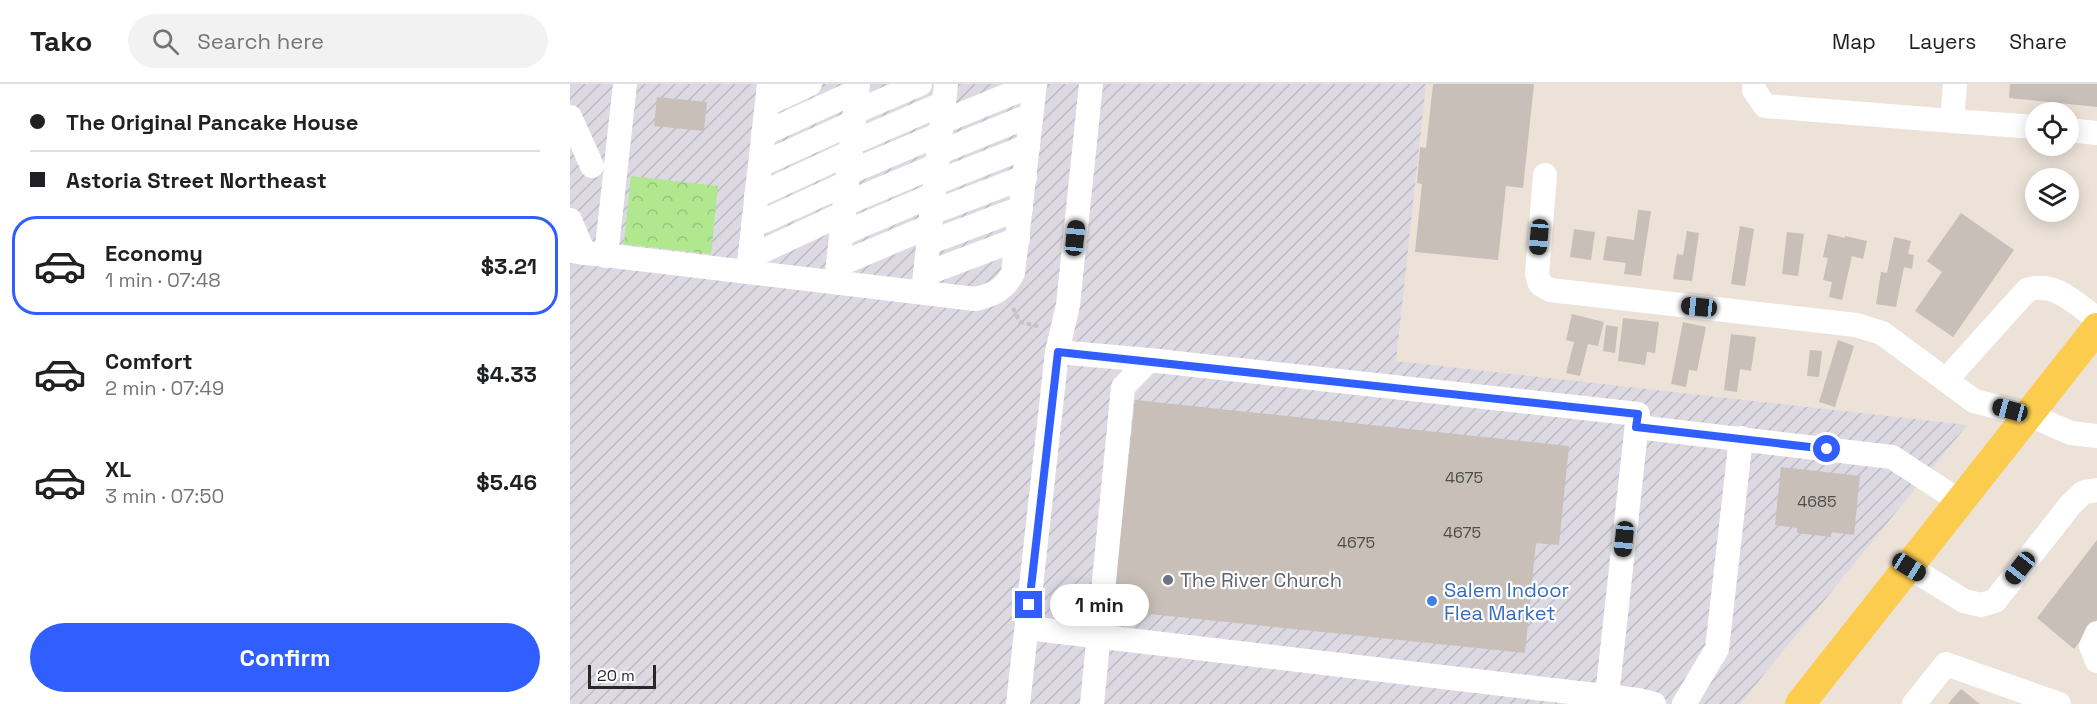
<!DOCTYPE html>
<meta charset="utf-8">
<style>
:root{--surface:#fff;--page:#f2f2f2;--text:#202124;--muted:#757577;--line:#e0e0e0;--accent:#315fff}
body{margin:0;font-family:"Space Grotesk",sans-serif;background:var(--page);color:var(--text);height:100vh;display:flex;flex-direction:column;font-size:22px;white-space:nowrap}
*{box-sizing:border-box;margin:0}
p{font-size:20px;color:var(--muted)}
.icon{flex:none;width:33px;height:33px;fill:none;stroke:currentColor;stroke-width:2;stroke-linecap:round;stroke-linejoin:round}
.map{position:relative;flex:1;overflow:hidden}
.drawer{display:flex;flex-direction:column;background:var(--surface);width:570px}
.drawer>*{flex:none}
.banner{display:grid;align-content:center;height:132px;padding:0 30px;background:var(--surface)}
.controls{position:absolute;left:1455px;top:18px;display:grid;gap:12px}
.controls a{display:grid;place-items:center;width:54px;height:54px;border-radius:50%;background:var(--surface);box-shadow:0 3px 15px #0003;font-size:30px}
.scale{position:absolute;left:18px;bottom:15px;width:68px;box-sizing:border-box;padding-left:6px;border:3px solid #282828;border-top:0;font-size:16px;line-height:21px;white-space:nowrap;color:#282828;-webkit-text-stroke:4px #fff;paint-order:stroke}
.end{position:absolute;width:27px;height:27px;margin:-14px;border:8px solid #315fff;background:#fff;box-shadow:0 0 0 3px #fff}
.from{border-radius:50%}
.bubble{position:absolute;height:42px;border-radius:21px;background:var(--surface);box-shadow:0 3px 15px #0003;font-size:20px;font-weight:600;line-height:42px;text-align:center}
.car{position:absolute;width:18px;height:36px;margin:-18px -9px;border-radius:8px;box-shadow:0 0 4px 2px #0007;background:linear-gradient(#222 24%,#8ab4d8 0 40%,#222 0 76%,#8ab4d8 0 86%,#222 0)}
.banner b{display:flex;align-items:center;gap:21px;height:57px;font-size:22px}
.banner b+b{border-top:2px solid var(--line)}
.banner i{width:15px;height:15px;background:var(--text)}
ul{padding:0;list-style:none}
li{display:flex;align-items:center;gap:18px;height:99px;margin:0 12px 9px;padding:0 18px;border:3px solid transparent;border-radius:24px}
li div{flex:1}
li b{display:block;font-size:22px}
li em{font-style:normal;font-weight:600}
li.on{border-color:var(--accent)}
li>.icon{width:54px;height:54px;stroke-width:1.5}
.primary-button{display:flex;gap:12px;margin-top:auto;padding:12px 30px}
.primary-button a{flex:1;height:69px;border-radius:36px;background:var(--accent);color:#fff;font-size:24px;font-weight:600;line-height:69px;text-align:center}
header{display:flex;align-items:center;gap:36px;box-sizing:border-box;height:84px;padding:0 30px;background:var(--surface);border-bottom:2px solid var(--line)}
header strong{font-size:28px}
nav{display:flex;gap:33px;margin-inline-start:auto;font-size:21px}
.search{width:420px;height:54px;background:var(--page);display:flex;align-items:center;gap:15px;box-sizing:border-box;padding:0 21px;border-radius:33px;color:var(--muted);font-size:22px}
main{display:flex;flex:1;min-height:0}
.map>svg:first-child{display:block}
.industrial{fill:url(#industrial-furrows)}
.park{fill:url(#park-crowns)}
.building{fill:#c7bfb8}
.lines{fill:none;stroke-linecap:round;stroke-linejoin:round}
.path{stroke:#c3c3c3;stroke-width:4;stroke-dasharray:4.5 3;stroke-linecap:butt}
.minor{stroke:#fff;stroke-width:24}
.major{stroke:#fbcc4e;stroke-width:30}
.route{stroke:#315fff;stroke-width:8}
.worship-dot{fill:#6b7280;stroke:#fff;stroke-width:2}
.shop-dot{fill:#3f7fe0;stroke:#fff;stroke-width:2}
.labels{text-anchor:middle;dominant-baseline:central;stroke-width:4.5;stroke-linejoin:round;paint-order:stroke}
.number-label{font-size:16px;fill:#504e4c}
.worship-label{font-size:20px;fill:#5b616d;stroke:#fff;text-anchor:start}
.shop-label{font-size:20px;fill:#366cbe;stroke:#fff;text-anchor:start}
</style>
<header>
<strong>Tako</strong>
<div class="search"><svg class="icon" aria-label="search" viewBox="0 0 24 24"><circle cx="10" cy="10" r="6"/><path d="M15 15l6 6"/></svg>Search here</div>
<nav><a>Map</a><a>Layers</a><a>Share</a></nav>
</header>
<main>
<section class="drawer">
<div class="banner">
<b><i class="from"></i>The Original Pancake House</b>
<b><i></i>Astoria Street Northeast</b>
</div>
<ul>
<li class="on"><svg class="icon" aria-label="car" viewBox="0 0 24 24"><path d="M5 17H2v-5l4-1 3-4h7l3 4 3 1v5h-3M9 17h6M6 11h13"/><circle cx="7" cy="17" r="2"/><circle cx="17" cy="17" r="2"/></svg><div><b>Economy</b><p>1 min · 07:48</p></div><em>$3.21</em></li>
<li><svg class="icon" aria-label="car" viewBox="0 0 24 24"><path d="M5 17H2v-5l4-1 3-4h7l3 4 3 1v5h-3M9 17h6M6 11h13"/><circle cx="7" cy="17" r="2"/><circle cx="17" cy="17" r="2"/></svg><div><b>Comfort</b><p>2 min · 07:49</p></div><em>$4.33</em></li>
<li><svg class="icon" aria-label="car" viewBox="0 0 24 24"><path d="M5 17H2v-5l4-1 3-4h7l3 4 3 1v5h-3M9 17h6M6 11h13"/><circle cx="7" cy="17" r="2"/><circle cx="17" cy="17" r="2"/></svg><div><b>XL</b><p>3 min · 07:50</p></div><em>$5.46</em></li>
</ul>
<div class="primary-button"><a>Confirm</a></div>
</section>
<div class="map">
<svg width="1527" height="620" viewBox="0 0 1527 620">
<defs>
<pattern id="industrial-furrows" width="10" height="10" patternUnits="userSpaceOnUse" patternTransform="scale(1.5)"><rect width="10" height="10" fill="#dcd9e3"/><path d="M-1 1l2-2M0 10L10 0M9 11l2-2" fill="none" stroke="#bdbac3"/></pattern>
<pattern id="park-crowns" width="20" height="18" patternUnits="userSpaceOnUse" patternTransform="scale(1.5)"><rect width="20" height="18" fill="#b0e78f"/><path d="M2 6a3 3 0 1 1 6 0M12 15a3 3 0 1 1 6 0" fill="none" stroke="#97c67b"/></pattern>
</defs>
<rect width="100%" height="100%" fill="#ece2d8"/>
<!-- industrial -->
<path class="industrial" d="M0 0H856L826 277 1397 341 1170 620H0Z"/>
<!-- park -->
<path class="park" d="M61 92 148 102 141 170 54 160Z"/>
<!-- building -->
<g class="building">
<path d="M863 0H964L953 104 936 102 928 176 845 168 852 100 847 99 850 63 856 64Z"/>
<path d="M1440 0H1527V23L1439 14Z"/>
<path d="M87 13 137 18 134 47 84 42Z"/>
<path d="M1068 126 1081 127 1071 192 1054 190 1056 179 1033 176 1037 152 1064 156Z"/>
<path d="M1391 129 1444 166 1383 253 1345 227 1372 188 1357 177Z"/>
<path d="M1170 142 1184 145 1175 202 1161 200Z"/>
<path d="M1004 145 1025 148 1021 176 1000 173Z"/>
<path d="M1117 147 1129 149 1122 197 1103 195 1107 170 1113 171Z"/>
<path d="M1217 148 1234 150 1228 192 1212 190Z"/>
<path d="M1258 150 1275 154V152L1297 157 1293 175 1282 172 1272 216 1259 213 1262 198 1253 196 1258 174 1253 173Z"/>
<path d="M1324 153 1341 157 1338 170 1344 171 1342 185 1334 183 1326 223 1306 220 1311 188 1317 189Z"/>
<path d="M1002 230 1034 238 1028 262 1018 260 1010 292 996 289 1004 258 996 256Z"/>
<path d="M1053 234 1089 238 1085 269 1077 268 1075 281 1048 277Z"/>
<path d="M1113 238 1136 243 1127 287 1119 286 1116 303 1101 300Z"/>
<path d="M1036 241 1048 243 1045 269 1033 267Z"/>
<path d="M1161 250 1186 253 1181 287 1170 285 1167 308 1154 306Z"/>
<path d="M1268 256 1284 262 1265 323 1249 318Z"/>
<path d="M1240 266 1252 267 1249 293 1237 292Z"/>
<path d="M565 316 999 362 989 461 966 459 955 569 542 526Z"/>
<path d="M1211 383 1290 392 1284 451 1261 448V453L1227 449V444L1205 441Z"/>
<path d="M1527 456V536L1504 565 1467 534Z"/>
<path d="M1391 605 1410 620H1378Z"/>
</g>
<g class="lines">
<!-- path -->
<path class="path" d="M443 224 450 238 471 243"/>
<!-- minor -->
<g class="minor">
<path d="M1184 0V6L1195 22 1382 37"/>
<path d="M1385 0 1382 37 1466 43"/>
<path d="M197 20 240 0"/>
<path d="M285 28 350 0"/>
<path d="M0 33 22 82"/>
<path d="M372 38 465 0"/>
<path d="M1498 46 1527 49"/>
<path d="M193 50 287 7"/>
<path d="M282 59 374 19"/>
<path d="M368 69 461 31"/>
<path d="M190 81 284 38"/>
<path d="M278 89 370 50"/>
<path d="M975 91 967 190 970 200 980 206 1286 241 1312 249 1404 317 1459 331 1501 349 1527 352"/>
<path d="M365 99 458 62"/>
<path d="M186 112 281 68"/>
<path d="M275 120 367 81"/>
<path d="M361 129 455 93"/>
<path d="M0 136 14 169"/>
<path d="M183 142 277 99"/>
<path d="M272 150 363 111"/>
<path d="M358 159 451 124"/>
<path d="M0 167 405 215C423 211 434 206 443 189L465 0"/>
<path d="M36 172 55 0"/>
<path d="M180 173 274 129"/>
<path d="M268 181 360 142"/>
<path d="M178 188 199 0"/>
<path d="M355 190 448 155"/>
<path d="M266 198 288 0"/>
<path d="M353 208 376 0"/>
<path d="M487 268 579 276"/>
<path d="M1376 296 1457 206C1484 196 1506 220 1527 235"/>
<path d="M1067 343 1322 373 1391 418"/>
<path d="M1339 483 1394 517 1411 521 1425 517 1501 420 1514 408 1527 406"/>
<path d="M457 544 1068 616 1084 620"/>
<path d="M1527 549 1521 562 1527 577"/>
<path d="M448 620 487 268 498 221 521 0"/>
<path d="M522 620 553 303 579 276 1068 330 1037 612"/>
<path d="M1114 620 1147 565 1171 354"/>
<path d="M1344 620 1376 580 1489 620"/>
</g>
<!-- major -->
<path class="major" d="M1230 620 1527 244"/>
</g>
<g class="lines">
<!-- route -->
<path class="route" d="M459 521 488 268 1068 330 1066 343 1257 365"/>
</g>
<!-- markers -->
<circle class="worship-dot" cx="598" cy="496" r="6"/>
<circle class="shop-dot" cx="862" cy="517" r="6"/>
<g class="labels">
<!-- number labels -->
<g class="number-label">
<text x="894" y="393">4675</text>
<text x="1247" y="417">4685</text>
<text x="892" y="448">4675</text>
<text x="786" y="458">4675</text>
</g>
<!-- worship labels -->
<g class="worship-label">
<text x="610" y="496">The River Church</text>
</g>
<!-- shop labels -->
<g class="shop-label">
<text x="874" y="506">Salem Indoor<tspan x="874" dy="23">Flea Market</tspan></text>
</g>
</g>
</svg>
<div class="controls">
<a><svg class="icon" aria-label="locate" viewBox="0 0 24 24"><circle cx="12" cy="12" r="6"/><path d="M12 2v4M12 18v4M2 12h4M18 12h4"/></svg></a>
<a><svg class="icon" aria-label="layers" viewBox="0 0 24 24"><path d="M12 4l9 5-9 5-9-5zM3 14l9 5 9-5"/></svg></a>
</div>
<div class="scale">20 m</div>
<i class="end from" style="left:1257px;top:365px"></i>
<i class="end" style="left:459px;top:521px"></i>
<div class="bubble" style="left:480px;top:500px;width:99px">1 min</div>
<i class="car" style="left:969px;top:153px;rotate:185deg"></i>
<i class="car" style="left:505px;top:154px;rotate:6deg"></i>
<i class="car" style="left:1129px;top:223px;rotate:276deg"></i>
<i class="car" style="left:1440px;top:326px;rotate:285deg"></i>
<i class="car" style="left:1054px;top:455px;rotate:186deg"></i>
<i class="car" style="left:1339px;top:483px;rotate:122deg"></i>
<i class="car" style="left:1450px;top:484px;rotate:218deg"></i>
</div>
</main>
